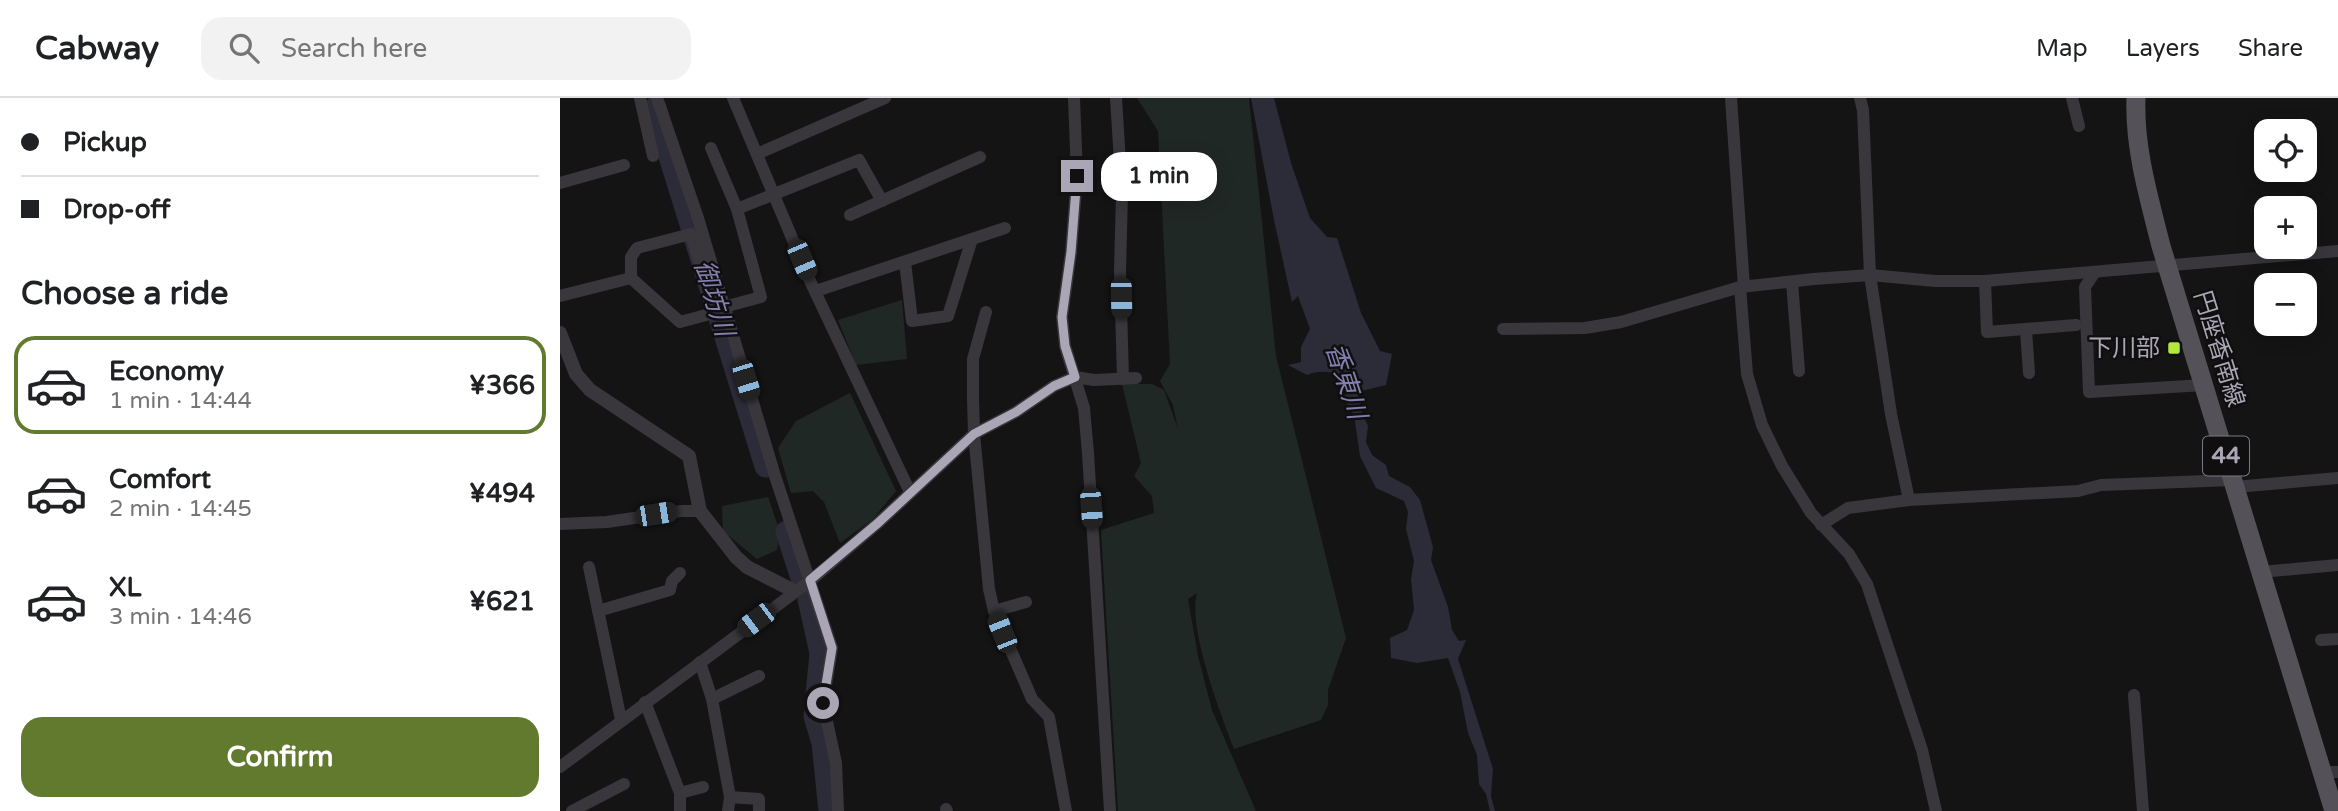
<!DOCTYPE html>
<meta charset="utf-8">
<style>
:root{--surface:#fff;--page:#f2f2f2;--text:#202124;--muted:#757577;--line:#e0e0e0;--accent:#627a2e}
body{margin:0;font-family:"Varela Round","Noto Sans JP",sans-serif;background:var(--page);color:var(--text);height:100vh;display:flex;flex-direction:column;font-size:26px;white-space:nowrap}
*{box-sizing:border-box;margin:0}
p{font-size:23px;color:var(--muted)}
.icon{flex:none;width:38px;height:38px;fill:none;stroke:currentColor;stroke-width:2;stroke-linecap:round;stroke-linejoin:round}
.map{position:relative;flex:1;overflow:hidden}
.panel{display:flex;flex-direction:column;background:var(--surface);width:560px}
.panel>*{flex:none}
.top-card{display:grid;align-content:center;height:154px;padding:0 21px;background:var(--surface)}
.tools{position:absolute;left:1694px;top:21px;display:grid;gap:14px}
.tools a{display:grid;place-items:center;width:63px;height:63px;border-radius:14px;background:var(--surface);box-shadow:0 4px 18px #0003;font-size:35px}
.end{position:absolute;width:32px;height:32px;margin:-16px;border:9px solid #aba6b5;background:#111;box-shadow:0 0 0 4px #111}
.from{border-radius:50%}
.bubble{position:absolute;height:49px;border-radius:21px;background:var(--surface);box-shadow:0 4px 18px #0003;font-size:23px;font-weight:800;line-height:49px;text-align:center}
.car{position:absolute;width:21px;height:42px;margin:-21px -10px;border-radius:9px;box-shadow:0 0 5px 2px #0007;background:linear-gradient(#222 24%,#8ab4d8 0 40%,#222 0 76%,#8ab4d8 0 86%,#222 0)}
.top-card b{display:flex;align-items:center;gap:24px;height:66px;font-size:26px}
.top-card b+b{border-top:2px solid var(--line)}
.top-card i{width:18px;height:18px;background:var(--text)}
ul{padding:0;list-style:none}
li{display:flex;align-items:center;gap:21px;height:98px;margin:0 14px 10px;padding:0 7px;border:4px solid transparent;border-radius:21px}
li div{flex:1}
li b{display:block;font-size:26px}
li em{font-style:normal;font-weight:800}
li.active{border-color:var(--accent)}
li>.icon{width:63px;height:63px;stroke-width:1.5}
h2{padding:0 21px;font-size:32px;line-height:84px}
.button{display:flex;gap:14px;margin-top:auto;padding:14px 21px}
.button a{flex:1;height:80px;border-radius:21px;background:var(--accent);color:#fff;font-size:28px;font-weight:800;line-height:80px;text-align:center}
header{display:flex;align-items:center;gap:42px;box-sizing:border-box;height:98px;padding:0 35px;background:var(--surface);border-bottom:2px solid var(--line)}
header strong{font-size:33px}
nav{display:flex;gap:38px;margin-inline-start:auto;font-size:24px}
.search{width:490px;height:63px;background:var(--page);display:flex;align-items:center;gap:18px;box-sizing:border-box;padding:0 24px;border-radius:21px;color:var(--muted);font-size:26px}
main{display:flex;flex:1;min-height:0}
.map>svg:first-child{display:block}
.green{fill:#202826}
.water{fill:#2c2b38}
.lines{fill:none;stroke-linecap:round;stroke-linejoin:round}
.river{stroke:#2c2b38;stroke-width:23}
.minor{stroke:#39373c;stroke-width:12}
.tertiary{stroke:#39373c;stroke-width:14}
.primary{stroke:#545159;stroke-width:19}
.route{stroke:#aba6b5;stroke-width:9}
.poi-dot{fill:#b3e73a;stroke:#100f10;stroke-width:2.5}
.labels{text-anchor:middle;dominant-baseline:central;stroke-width:5;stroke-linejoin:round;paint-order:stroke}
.shield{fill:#100f10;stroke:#7c7984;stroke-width:2}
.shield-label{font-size:23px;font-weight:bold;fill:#aba6b5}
.poi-label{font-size:24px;fill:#aba6b5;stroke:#100f10;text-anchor:end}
.street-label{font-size:24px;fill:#aba6b5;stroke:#100f10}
.water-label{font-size:26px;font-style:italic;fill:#847fae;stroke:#100f10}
</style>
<header>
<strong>Cabway</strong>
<div class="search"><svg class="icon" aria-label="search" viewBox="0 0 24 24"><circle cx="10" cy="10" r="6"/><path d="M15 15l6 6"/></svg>Search here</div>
<nav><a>Map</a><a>Layers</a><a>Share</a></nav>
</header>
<main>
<section class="panel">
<div class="top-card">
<b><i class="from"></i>Pickup</b>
<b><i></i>Drop-off</b>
</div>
<h2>Choose a ride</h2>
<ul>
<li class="active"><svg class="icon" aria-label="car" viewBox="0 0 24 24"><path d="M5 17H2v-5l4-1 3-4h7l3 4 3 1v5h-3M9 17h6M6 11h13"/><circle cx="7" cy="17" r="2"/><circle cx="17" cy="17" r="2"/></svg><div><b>Economy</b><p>1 min · 14:44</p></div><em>¥366</em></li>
<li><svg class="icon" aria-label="car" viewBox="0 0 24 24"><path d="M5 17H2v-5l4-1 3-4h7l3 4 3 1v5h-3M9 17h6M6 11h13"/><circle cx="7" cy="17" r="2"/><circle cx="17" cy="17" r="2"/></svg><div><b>Comfort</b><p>2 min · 14:45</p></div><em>¥494</em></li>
<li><svg class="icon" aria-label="car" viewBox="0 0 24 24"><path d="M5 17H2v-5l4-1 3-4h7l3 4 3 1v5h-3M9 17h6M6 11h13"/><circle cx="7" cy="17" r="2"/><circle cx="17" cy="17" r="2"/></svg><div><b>XL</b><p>3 min · 14:46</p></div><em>¥621</em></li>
</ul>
<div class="button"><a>Confirm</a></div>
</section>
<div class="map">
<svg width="1778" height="713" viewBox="0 0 1778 713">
<rect width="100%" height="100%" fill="#151415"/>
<!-- green -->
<g class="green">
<path d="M577 0H689L716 258 786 540 768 592V607L761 622 674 651C661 617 627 529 637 495L628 501 638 558 652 612 696 713H558L541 432 594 415 592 398 574 378 581 365 562 286H592L604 292 618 331 613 307 600 283 610 266 598 33Z"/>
<path d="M342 202 347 261 296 267 278 222Z"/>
<path d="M290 295 336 393 312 422 280 445 264 404 253 393 231 395 218 350 236 323Z"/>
<path d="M208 399 220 434 217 452 197 461 163 433 162 408Z"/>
</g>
<!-- water -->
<path class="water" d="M691 0H714L731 65 750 120 767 139 777 140 801 215 820 253 832 256 826 287 797 294 802 315 808 328 806 344 812 357 826 367 829 378 850 389 860 402 873 449 871 462 888 509 892 532 899 543 906 542 898 561 933 671 931 698 935 713H930L926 696 919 686 917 657 908 635 900 594 888 560 857 565 831 560 830 540 847 532 854 512 851 481 854 463 846 431 848 414 844 403 816 390 800 358 794 317 786 304 783 279C770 273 760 272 747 277L728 267 741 264V249L750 231 738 198 732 204 714 122Z"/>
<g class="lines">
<!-- river -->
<g class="river">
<path d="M95 10 206 368"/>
<path d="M227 434 242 480"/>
<path d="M249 501 261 555 255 618 263 645 270 713"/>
</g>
<!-- minor -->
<g class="minor">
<path d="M80 0 93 58"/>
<path d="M97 0 138 120 215 378 272 550 263 605 276 665 278 713"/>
<path d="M173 0 251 185 350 394"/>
<path d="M514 0 517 78 511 154 502 219 505 248 524 310 528 355 550 713"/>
<path d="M556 0 562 96 560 172 563 281"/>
<path d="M1171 0 1184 189"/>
<path d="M1300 0 1303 12 1310 177 1331 316 1349 402"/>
<path d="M1512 0 1519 28"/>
<path d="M151 50 177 111 201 199 164 209"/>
<path d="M197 56 325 0"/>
<path d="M0 85 64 67"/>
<path d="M177 111 299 62 322 103"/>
<path d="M290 117 420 59"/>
<path d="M131 136 153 212 146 217 120 224 71 180V159L77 150Z"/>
<path d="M345 164 352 223 388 218 412 141"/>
<path d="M1535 174 1525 189 1529 294 1644 287"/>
<path d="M1425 183 1427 234 1516 227"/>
<path d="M1232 184 1239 273"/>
<path d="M1180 189 1187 276 1202 327 1222 368 1251 415 1289 456 1307 486 1362 652 1376 713"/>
<path d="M256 193 445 130"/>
<path d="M0 198 71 180"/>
<path d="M426 214 413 261V301L414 336 429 491 434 513 472 601 489 619 506 713"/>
<path d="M943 231 1025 230 1061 224 1180 189 1254 181 1310 177 1375 183H1425L1778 153"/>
<path d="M1466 232 1469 275"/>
<path d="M1675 389 1778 380"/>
<path d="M0 426 47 424 121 413H140"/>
<path d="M1261 427 1288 410 1349 402 1518 393 1541 387 1673 382"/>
<path d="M29 469 61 622"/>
<path d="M1701 474 1778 467"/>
<path d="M38 513 110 492 112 483 120 475"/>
<path d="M434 513 466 504"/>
<path d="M1761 542 1778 541"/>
<path d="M140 564 152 601 170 699 168 713"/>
<path d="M1574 597 1583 713"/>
<path d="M152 601 199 578"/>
<path d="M85 604 120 695V713"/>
<path d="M0 669 250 483 318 425 414 336 456 314 494 288 515 279 534 282 576 280"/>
<path d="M1762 674H1778"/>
<path d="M120 695 143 689"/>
<path d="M170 699 199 701V713"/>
<path d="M386 711 387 713"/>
<path d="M12 713 64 686"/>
</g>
<!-- tertiary -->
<path class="tertiary" d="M0 235 16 276 30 292 129 358 140 413 176 459 187 469 234 493"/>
<!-- primary -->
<path class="primary" d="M1576 0C1574 50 1589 100 1601 148L1774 713"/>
</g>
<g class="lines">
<!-- route -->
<path class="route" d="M263 605 272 550 250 482 318 425 414 336 456 314 494 288 515 279 505 248 502 219 511 154 517 78"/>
</g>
<!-- markers -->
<rect class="poi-dot" x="1607" y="243" width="14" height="14" rx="3.5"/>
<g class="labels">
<!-- shield labels -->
<rect class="shield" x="1643" y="338.5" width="46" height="39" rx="5"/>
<g class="shield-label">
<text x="1666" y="358">44</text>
</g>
<!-- poi labels -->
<g class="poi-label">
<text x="1600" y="250">下川部</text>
</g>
<!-- street labels -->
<g class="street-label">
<text transform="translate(1659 251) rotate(73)">円座香南線</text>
</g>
<!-- water labels -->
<g class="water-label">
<text transform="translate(154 200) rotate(73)">御坊川</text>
<text transform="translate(786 283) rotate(72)">香東川</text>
</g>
</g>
</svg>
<div class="tools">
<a><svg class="icon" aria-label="locate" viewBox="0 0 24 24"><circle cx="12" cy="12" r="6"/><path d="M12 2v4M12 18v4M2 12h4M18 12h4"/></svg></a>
<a>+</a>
<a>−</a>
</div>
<i class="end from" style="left:263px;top:605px"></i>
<i class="end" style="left:517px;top:78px"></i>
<div class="bubble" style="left:541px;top:54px;width:116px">1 min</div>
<i class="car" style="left:242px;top:162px;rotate:157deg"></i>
<i class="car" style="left:561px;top:200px;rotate:179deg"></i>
<i class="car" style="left:186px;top:282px;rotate:163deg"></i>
<i class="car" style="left:531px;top:410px;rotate:176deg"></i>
<i class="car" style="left:96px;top:416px;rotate:81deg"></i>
<i class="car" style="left:196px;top:522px;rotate:233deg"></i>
<i class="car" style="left:442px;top:534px;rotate:338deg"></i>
</div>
</main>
